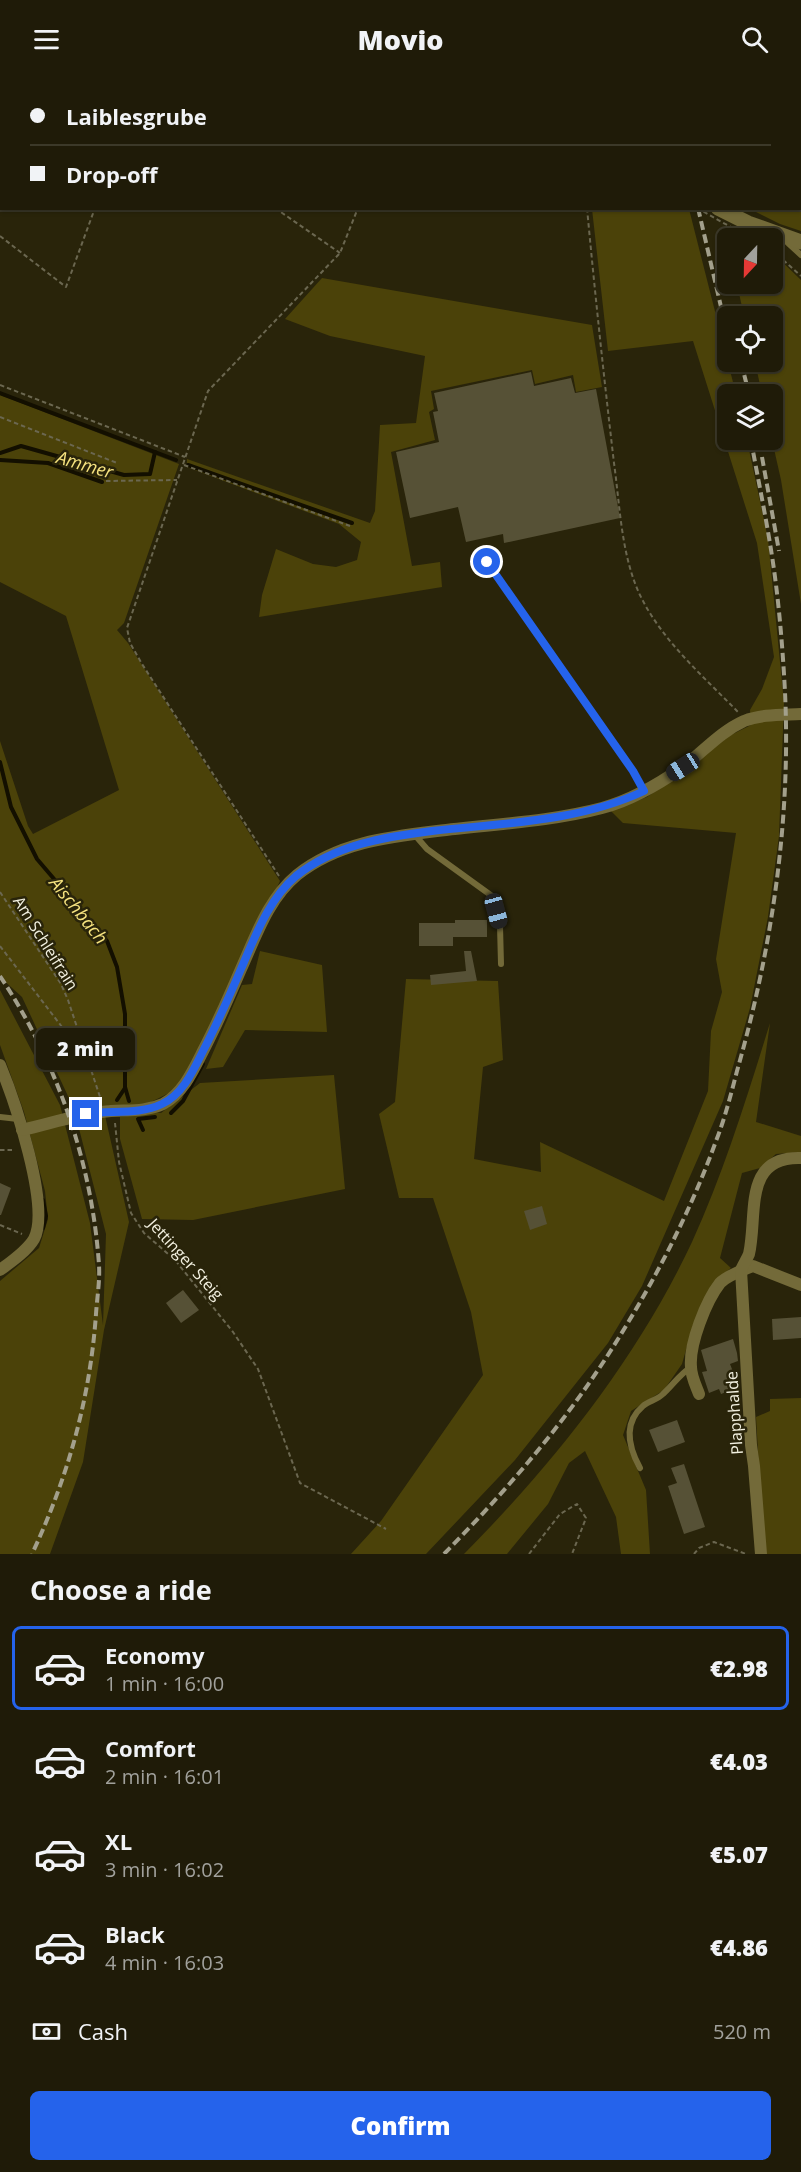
<!DOCTYPE html>
<meta charset="utf-8">
<style>
:root{--surface:#1f1b08;--page:#2c2816;--text:#f1f3f6;--muted:#a1a19c;--line:#3c3929;--accent:#2563eb}
body{margin:0;font-family:"Open Sans",sans-serif;background:var(--page);color:var(--text);height:100vh;display:flex;flex-direction:column;font-size:22px;white-space:nowrap}
*{box-sizing:border-box;margin:0}
p{font-size:20px;color:var(--muted)}
.icon{flex:none;width:33px;height:33px;fill:none;stroke:currentColor;stroke-width:2;stroke-linecap:round;stroke-linejoin:round}
.map{position:relative;height:1476px;overflow:hidden}
.panel{display:flex;flex-direction:column;background:var(--surface);flex:1}
.panel>*{flex:none}
.banner{position:absolute;left:0px;top:0px;width:801px;height:132px;box-shadow:0 2px 4px #0004,0 0 0 2px var(--line);display:grid;align-content:center;height:132px;padding:0 30px;background:var(--surface)}
.needle{width:39px;rotate:202deg}
.tools{position:absolute;left:717px;top:150px;display:grid;gap:12px}
.tools a{display:grid;place-items:center;width:66px;height:66px;border-radius:9px;background:var(--surface);box-shadow:0 2px 4px #0004,0 0 0 2px var(--line);font-size:30px}
.end{position:absolute;width:27px;height:27px;margin:-14px;border:8px solid #2563eb;background:#fff;box-shadow:0 0 0 3px #fff}
.from{border-radius:50%}
.bubble{position:absolute;height:42px;border-radius:9px;background:var(--surface);box-shadow:0 2px 4px #0004,0 0 0 2px var(--line);font-size:20px;font-weight:800;line-height:42px;text-align:center}
.car{position:absolute;width:18px;height:36px;margin:-18px -9px;border-radius:8px;box-shadow:0 0 4px 2px #0007;background:linear-gradient(#222 24%,#8ab4d8 0 40%,#222 0 76%,#8ab4d8 0 86%,#222 0)}
.banner b{display:flex;align-items:center;gap:21px;height:57px;font-size:22px}
.banner b+b{border-top:2px solid var(--line)}
.banner i{width:15px;height:15px;background:var(--text)}
ul{padding:0;list-style:none}
li{display:flex;align-items:center;gap:18px;height:84px;margin:0 12px 9px;padding:0 18px;border:3px solid transparent;border-radius:9px}
li div{flex:1}
li b{display:block;font-size:22px}
li em{font-style:normal;font-weight:800}
li.current{border-color:var(--accent)}
li>.icon{width:54px;height:54px;stroke-width:1.5}
h2{padding:0 30px;font-size:27px;line-height:72px}
.pay{display:flex;align-items:center;gap:15px;height:66px;padding:0 30px;font-size:22px}
.pay p{margin-inline-start:auto}
.action{display:flex;gap:12px;margin-top:auto;padding:12px 30px}
.action a{flex:1;height:69px;border-radius:9px;background:var(--accent);color:#fff;font-size:24px;font-weight:800;line-height:69px;text-align:center}
header{display:flex;justify-content:space-between;align-items:center;height:78px;padding:0 30px;background:var(--surface);font-size:27px;font-weight:800}
.map>svg:first-child{display:block}
.green{fill:#4b4209}
.lines{fill:none;stroke-linecap:round;stroke-linejoin:round}
.stream{stroke:#130f00;stroke-width:4}
.building{fill:#565136}
.path{stroke:#6b6750;stroke-width:2;stroke-dasharray:4.5 3;stroke-linecap:butt}
.service{stroke:#736a39;stroke-width:6}
.minor{stroke:#736a39;stroke-width:12}
.tertiary{stroke:#736a39;stroke-width:15}
.rail{stroke:#a3a08c;stroke-width:4;stroke-dasharray:9 4.5;stroke-linecap:butt}
.path-bridge{stroke:#6b6750;stroke-width:2;stroke-dasharray:4.5 3;stroke-linecap:butt}
.route{stroke:#2563eb;stroke-width:8}
.labels{text-anchor:middle;dominant-baseline:central;stroke-width:5;stroke-linejoin:round;paint-order:stroke}
.street-label{font-size:16px;fill:#f2f0e0;stroke:#29240a}
.water-label{font-size:18px;font-style:italic;fill:#f6e37f;stroke:#29240a}
</style>
<header><svg class="icon" aria-label="menu" viewBox="0 0 24 24"><path d="M4 6h16M4 12h16M4 18h16"/></svg>Movio<svg class="icon" aria-label="search" viewBox="0 0 24 24"><circle cx="10" cy="10" r="6"/><path d="M15 15l6 6"/></svg></header>
<div class="map">
<svg width="801" height="1476" viewBox="0 0 801 1476">
<rect width="100%" height="100%" fill="#29240a"/>
<!-- green -->
<g class="green">
<path d="M693 0H801V153L780 146 750 131 800 130V2Z"/>
<path d="M592 131H689L736 316H728V362H747L768 461 784 625 779 758 768 839 750 930 723 1023 642 1208 608 1265 515 1382 426 1476H351L381 1443 483 1297 471 1234 433 1120H399L379 1036 395 1024 406 901 498 903 503 982 483 989 474 1081 541 1094 540 1064 664 1123 708 1013 711 953 722 914 716 881 736 755 623 745 611 733 647 719 685 693 729 658 751 647 750 632 762 611 774 579 757 465 693 263 608 273Z"/>
<path d="M773 175 801 202V526L781 402 772 362V316H762L755 284H772V238H744L737 206H772Z"/>
<path d="M322 200 592 247 602 309 576 314 573 297 535 306 532 292 431 313 434 331 429 334 435 362 391 374 412 488 440 484 442 509 259 539 262 517 276 471 313 486 336 489 357 482 361 464 339 446 187 389V381L370 445 375 433 380 347 416 345 425 278 330 258 285 241Z"/>
<path d="M0 317 179 386 124 545 117 552 128 565 280 803 192 987 173 1013 141 1029 108 1027 104 1033 129 1144 104 1252 83 1384 50 1476H0V1203L39 1170 48 1141 45 1113 24 1034 0 967V912L60 1027 90 1145 103 1247 106 1156 74 1031 22 919 0 899V663L28 748 33 756 119 712 66 538 0 504Z"/>
<path d="M260 873 322 887 327 954 245 952 223 989 206 991 242 907 252 906Z"/>
<path d="M770 945 756 1044 801 1058V1074L776 1076 760 1090 742 1095 720 1180 731 1190 716 1202 693 1247 682 1286 664 1312 631 1333 623 1357 646 1412 650 1476H621L616 1439 585 1373 569 1385 548 1426 507 1476H464C554 1385 637 1281 692 1164 724 1094 747 1019 770 945Z"/>
<path d="M334 997 345 1111 193 1142 142 1141 120 1061V1039L156 1034 161 1035 200 1005Z"/>
<path d="M801 1320V1476H764L756 1339 770 1333V1321Z"/>
</g>
<g class="lines">
<!-- stream -->
<g class="stream">
<path d="M0 315 176 382"/>
<path d="M0 375 21 368 124 397 150 396 155 374"/>
<path d="M0 382 48 385 102 404"/>
<path d="M188 387 352 445"/>
<path d="M0 684 11 729 37 781 107 863 117 889 125 936V1009L129 1023"/>
<path d="M117 1022 125 1010"/>
<path d="M171 1035 183 1023 203 986"/>
<path d="M143 1052 138 1041 155 1039"/>
<path d="M43 1150 46 1138 43 1122"/>
</g>
</g>
<!-- building -->
<g class="building">
<path d="M531 294 534 308 571 300 575 315 596 311 620 440 504 465 503 456 466 464 458 429 410 440 396 374 439 364 433 334 438 333 434 315Z"/>
<path d="M455 842H487V859H453V868H419V845H455Z"/>
<path d="M464 873H471L477 903 431 907 430 897 466 893Z"/>
<path d="M0 1105 11 1110 1 1137H0Z"/>
<path d="M542 1128 547 1146 530 1152 524 1133Z"/>
<path d="M183 1212 199 1232 181 1245 166 1225Z"/>
<path d="M801 1239V1260L773 1262 772 1241Z"/>
<path d="M733 1261 737 1275 738 1283 730 1286 739 1309 721 1316 719 1311 709 1315 702 1294 707 1293 701 1272Z"/>
<path d="M677 1342 685 1364 658 1374 649 1352Z"/>
<path d="M684 1386 705 1449 684 1456 668 1408 677 1405 671 1390Z"/>
</g>
<g class="lines">
<!-- path -->
<g class="path">
<path d="M86 0 88 2"/>
<path d="M469 0 478 2"/>
<path d="M778 0 779 2"/>
<path d="M410 2V0"/>
<path d="M800 30 801 32"/>
<path d="M275 130 340 175"/>
<path d="M587 130C595 216 604 300 614 385 620 428 621 475 639 515 661 562 703 598 738 634"/>
<path d="M0 158 66 209 95 130"/>
<path d="M772 172 801 198"/>
<path d="M0 307 185 379"/>
<path d="M0 339 117 385"/>
<path d="M184 387 350 448"/>
<path d="M106 403 177 402"/>
<path d="M279 798 142 586 130 565 127 550 208 313 340 175 358 130"/>
<path d="M0 814 61 906 68 922 101 1022"/>
<path d="M0 868 85 979"/>
<path d="M115 1045 119 1084 131 1135 144 1155 175 1182 233 1254 258 1291 300 1405 386 1451"/>
<path d="M0 1072H15"/>
<path d="M0 1147 22 1156"/>
<path d="M529 1476 560 1436 577 1426 586 1440 572 1476"/>
<path d="M694 1476 699 1470 714 1464 746 1476"/>
</g>
<!-- service -->
<g class="service">
<path d="M788 165 801 177"/>
<path d="M487 484 633 693 644 713"/>
<path d="M414 756 427 771 492 818 500 848 501 886"/>
<path d="M0 1039 18 1041"/>
<path d="M640 1390C629 1370 622 1346 643 1328 649 1323 657 1322 663 1316 673 1307 679 1297 691 1289"/>
</g>
<!-- minor -->
<g class="minor">
<path d="M0 987C14 1021 51 1129 34 1161 27 1173 11 1184 0 1192"/>
<path d="M22 1052C49 1046 75 1037 102 1034 122 1031 143 1035 163 1026 183 1015 193 993 203 973 217 946 229 919 241 891 256 858 268 821 297 797 337 765 387 759 437 753 492 746 549 744 602 730 632 722 659 706 683 689 704 673 720 654 744 643 762 636 782 637 801 636"/>
<path d="M699 1316C696 1308 691 1298 691 1289 689 1266 706 1223 720 1205 728 1197 743 1192 753 1188L801 1207"/>
<path d="M761 1476 754 1388 751 1367 741 1192C743 1187 747 1181 749 1176 758 1137 742 1078 801 1080"/>
</g>
<!-- tertiary -->
<g class="tertiary">
<path d="M526 0 529 2"/>
<path d="M718 130 748 145 801 164"/>
</g>
<!-- rail -->
<g class="rail">
<path d="M675 0V2"/>
<path d="M698 130 728 259"/>
<path d="M741 284 749 316"/>
<path d="M762 379 779 473"/>
<path d="M0 898C57 984 92 1084 99 1187 100 1203 97 1220 96 1236 90 1321 68 1399 32 1476"/>
<path d="M444 1476C506 1413 566 1344 613 1269 654 1204 690 1135 716 1063 725 1040 731 1016 737 993 772 870 791 742 785 614 783 576 780 537 775 499 769 453 759 407 751 362"/>
</g>
<!-- path-bridge -->
<path class="path-bridge" d="M697 130 743 156"/>
</g>
<g class="lines">
<!-- route -->
<path class="route" d="M86 1036C111 1032 139 1037 162 1026 183 1016 193 993 203 973 217 946 229 919 241 891 255 859 268 822 296 798 335 767 383 759 432 753 503 745 578 744 644 713L633 693 487 484"/>
</g>
<g class="labels">
<!-- street labels -->
<g class="street-label">
<text transform="translate(46 865) rotate(58)">Am Schleifrain</text>
<text transform="translate(186 1181) rotate(48)">Jettinger Steig</text>
<text transform="translate(734 1335) rotate(-94)">Plapphalde</text>
</g>
<!-- water labels -->
<g class="water-label">
<text transform="translate(85 386) rotate(16)">Ammer</text>
<text transform="translate(79 832) rotate(51)">Aischbach</text>
</g>
</g>
</svg>
<div class="tools">
<a><svg class="needle" viewBox="-14 -14 28 28"><path d="M0-13l5 13h-10z" fill="#e53935"/><path d="M0 13l5-13h-10z" fill="#a1a19c"/></svg></a>
<a><svg class="icon" aria-label="locate" viewBox="0 0 24 24"><circle cx="12" cy="12" r="6"/><path d="M12 2v4M12 18v4M2 12h4M18 12h4"/></svg></a>
<a><svg class="icon" aria-label="layers" viewBox="0 0 24 24"><path d="M12 4l9 5-9 5-9-5zM3 14l9 5 9-5"/></svg></a>
</div>
<i class="end from" style="left:487px;top:484px"></i>
<i class="end" style="left:86px;top:1036px"></i>
<div class="bubble" style="left:36px;top:950px;width:99px">2 min</div>
<i class="car" style="left:683px;top:689px;rotate:238deg"></i>
<i class="car" style="left:496px;top:833px;rotate:165deg"></i>
<div class="banner">
<b><i class="from"></i>Laiblesgrube</b>
<b><i></i>Drop-off</b>
</div>
</div>
<section class="panel">
<h2>Choose a ride</h2>
<ul>
<li class="current"><svg class="icon" aria-label="car" viewBox="0 0 24 24"><path d="M5 17H2v-5l4-1 3-4h7l3 4 3 1v5h-3M9 17h6M6 11h13"/><circle cx="7" cy="17" r="2"/><circle cx="17" cy="17" r="2"/></svg><div><b>Economy</b><p>1 min · 16:00</p></div><em>€2.98</em></li>
<li><svg class="icon" aria-label="car" viewBox="0 0 24 24"><path d="M5 17H2v-5l4-1 3-4h7l3 4 3 1v5h-3M9 17h6M6 11h13"/><circle cx="7" cy="17" r="2"/><circle cx="17" cy="17" r="2"/></svg><div><b>Comfort</b><p>2 min · 16:01</p></div><em>€4.03</em></li>
<li><svg class="icon" aria-label="car" viewBox="0 0 24 24"><path d="M5 17H2v-5l4-1 3-4h7l3 4 3 1v5h-3M9 17h6M6 11h13"/><circle cx="7" cy="17" r="2"/><circle cx="17" cy="17" r="2"/></svg><div><b>XL</b><p>3 min · 16:02</p></div><em>€5.07</em></li>
<li><svg class="icon" aria-label="car" viewBox="0 0 24 24"><path d="M5 17H2v-5l4-1 3-4h7l3 4 3 1v5h-3M9 17h6M6 11h13"/><circle cx="7" cy="17" r="2"/><circle cx="17" cy="17" r="2"/></svg><div><b>Black</b><p>4 min · 16:03</p></div><em>€4.86</em></li>
</ul>
<div class="pay"><svg class="icon" aria-label="cash" viewBox="0 0 24 24"><path d="M3 7h18v10H3z"/><circle cx="12" cy="12" r="2"/></svg>Cash<p>520 m</p></div>
<div class="action"><a>Confirm</a></div>
</section>
